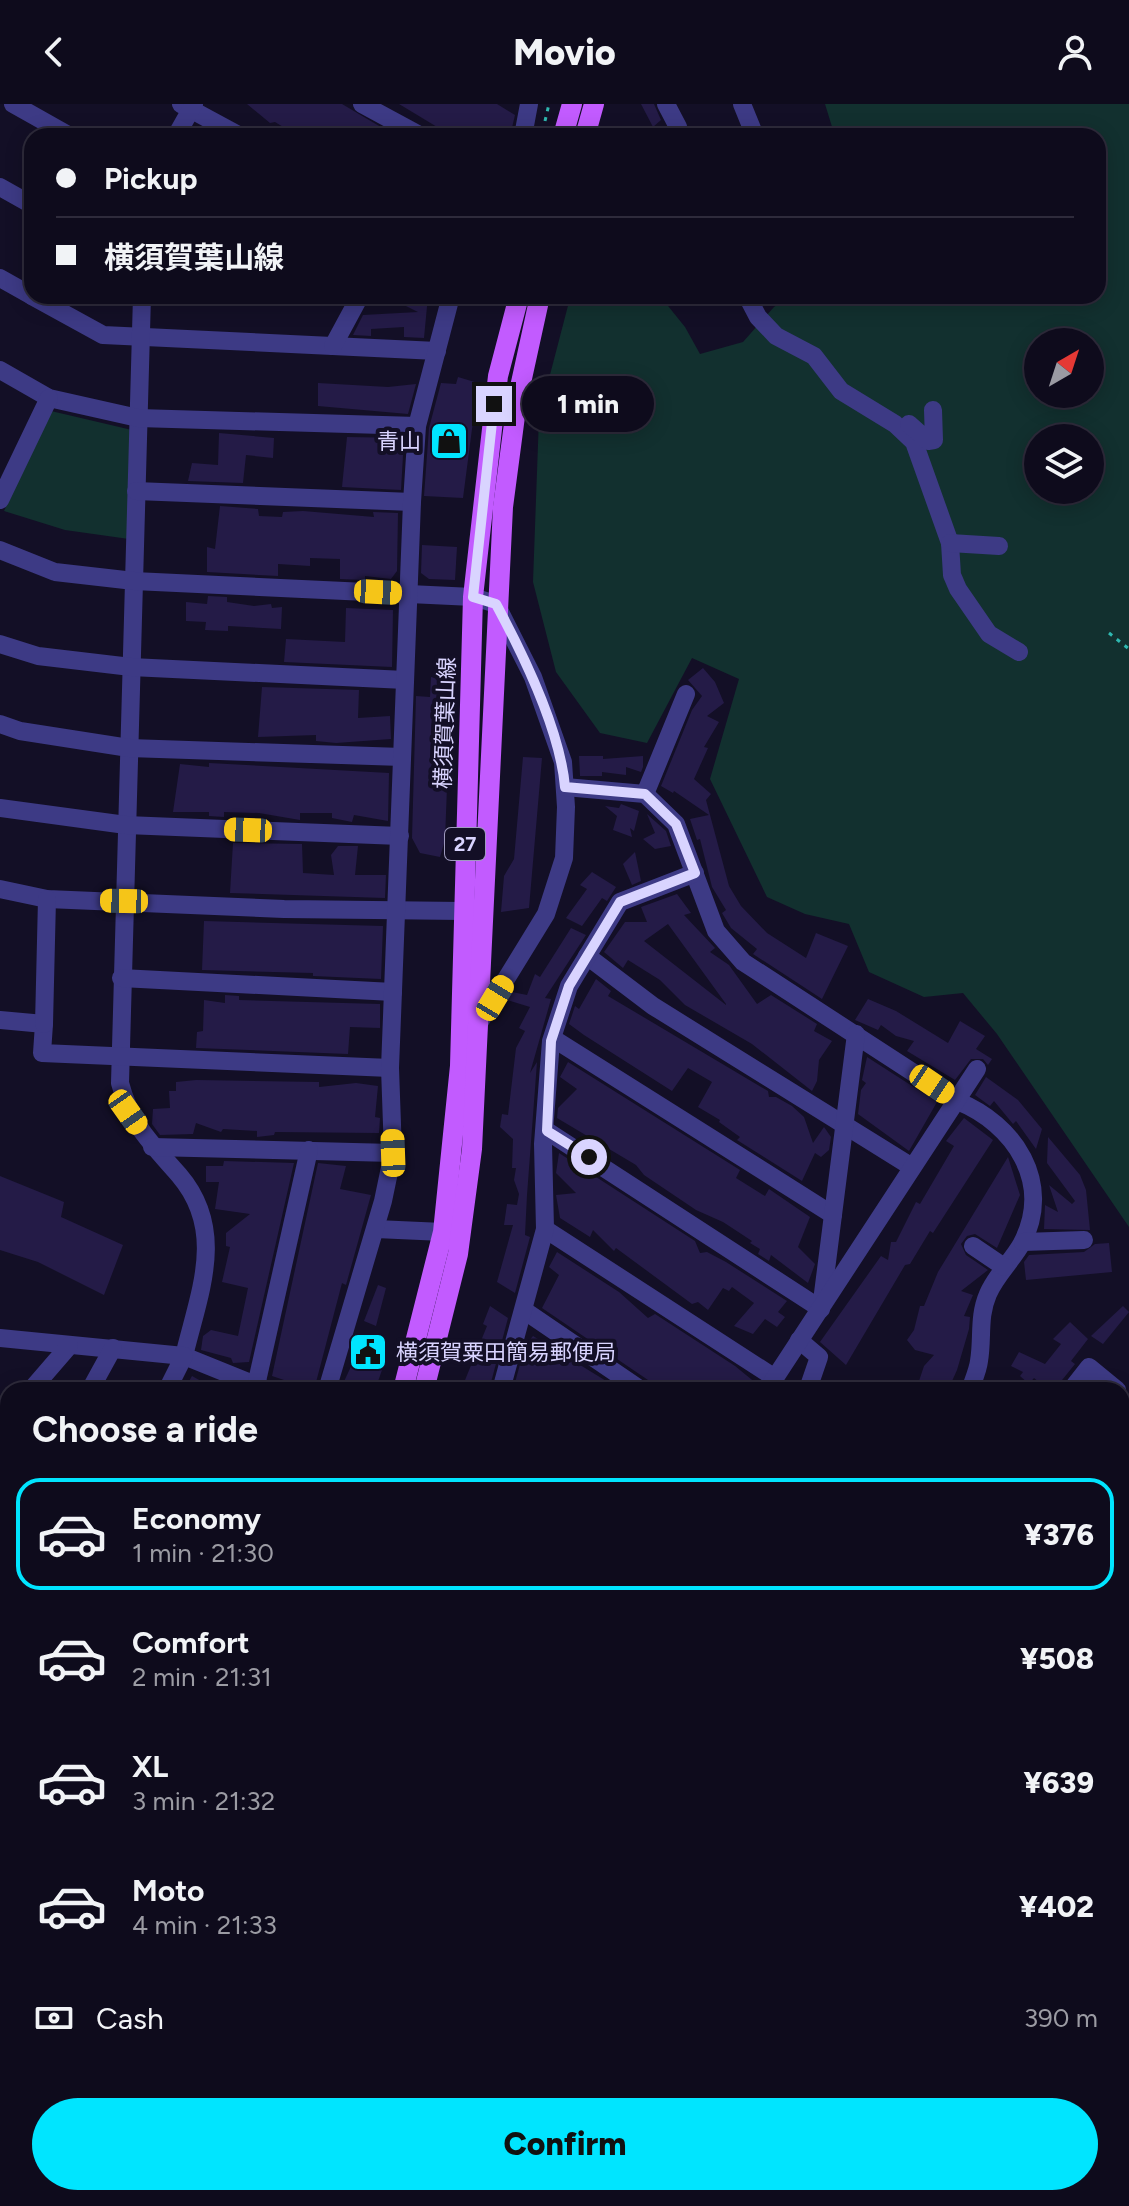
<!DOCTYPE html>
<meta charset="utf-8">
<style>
:root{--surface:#0e0b1c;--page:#1c1929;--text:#f1f3f6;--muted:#9b9ba3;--line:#2e2b3b;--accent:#00e5ff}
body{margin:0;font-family:Figtree,"Noto Sans JP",sans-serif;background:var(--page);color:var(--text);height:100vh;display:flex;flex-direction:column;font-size:30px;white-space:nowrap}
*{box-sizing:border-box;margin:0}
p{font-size:26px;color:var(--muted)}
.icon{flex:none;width:44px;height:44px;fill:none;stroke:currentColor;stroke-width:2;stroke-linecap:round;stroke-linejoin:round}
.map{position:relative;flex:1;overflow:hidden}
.side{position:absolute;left:0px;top:1278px;width:1130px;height:824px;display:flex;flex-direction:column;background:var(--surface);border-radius:24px 24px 0 0;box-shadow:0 4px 20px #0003,0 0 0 2px var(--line)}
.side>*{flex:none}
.banner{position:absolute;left:24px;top:24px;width:1082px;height:176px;border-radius:24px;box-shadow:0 4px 20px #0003,0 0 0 2px var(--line);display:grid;align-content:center;height:176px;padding:0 32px;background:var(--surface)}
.needle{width:52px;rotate:39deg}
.controls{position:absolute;left:1024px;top:224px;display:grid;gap:16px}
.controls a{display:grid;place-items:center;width:80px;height:80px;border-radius:50%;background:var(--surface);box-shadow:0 4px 20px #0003,0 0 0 2px var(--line);font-size:40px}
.end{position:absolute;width:36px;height:36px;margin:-18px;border:10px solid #d9d4ff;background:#111;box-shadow:0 0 0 4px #111}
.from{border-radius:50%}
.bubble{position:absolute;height:56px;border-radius:28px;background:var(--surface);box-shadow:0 4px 20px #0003,0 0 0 2px var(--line);font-size:26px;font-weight:800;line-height:56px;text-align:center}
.car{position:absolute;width:24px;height:48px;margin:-24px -12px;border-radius:10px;box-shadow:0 0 6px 2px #0007;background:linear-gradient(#f5c518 24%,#345 0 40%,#f5c518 0 76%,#345 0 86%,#f5c518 0)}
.banner b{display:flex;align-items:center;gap:28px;height:76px;font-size:30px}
.banner b+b{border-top:2px solid var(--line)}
.banner i{width:20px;height:20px;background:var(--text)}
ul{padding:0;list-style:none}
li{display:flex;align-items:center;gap:24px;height:112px;margin:0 16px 12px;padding:0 16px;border:4px solid transparent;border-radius:24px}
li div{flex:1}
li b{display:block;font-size:30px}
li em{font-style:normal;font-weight:800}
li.on{border-color:var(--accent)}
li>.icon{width:72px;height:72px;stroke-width:1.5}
h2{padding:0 32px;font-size:36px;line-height:96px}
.pay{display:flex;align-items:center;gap:20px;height:88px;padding:0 32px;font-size:30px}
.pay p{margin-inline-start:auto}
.action{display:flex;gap:16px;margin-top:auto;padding:16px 32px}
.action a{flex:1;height:92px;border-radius:48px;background:var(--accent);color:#111;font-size:32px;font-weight:800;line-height:92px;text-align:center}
header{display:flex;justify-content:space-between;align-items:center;height:104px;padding:0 32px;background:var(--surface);font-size:36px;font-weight:800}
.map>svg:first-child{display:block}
.green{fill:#12302f;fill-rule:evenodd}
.building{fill:#241b47;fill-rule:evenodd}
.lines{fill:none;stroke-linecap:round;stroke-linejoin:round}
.path{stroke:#2fb8b0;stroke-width:3;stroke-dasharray:4 6;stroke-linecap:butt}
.minor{stroke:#3d3a85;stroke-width:18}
.major{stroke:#c25bff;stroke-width:20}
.route{stroke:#d9d4ff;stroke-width:10}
.labels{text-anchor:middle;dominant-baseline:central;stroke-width:8;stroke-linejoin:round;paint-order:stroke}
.shield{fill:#130f26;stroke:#9e99be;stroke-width:2}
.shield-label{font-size:20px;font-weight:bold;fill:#d9d4ff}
.poi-label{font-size:22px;fill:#d9d4ff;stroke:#130f26;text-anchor:end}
.street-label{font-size:22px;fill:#d9d4ff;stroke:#130f26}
</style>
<header><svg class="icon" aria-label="back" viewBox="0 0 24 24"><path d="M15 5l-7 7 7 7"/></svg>Movio<svg class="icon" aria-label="person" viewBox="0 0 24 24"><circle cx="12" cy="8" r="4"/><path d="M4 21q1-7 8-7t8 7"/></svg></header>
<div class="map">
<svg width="1129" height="2102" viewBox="0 0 1129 2102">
<rect width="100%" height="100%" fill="#130f26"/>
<!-- green -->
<g class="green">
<path d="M825 0H1129V1123L997 930 963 889 924 893 869 868 849 820 805 810 767 793 710 675 739 575 692 554 647 639 600 629 556 568 533 478 539 313 570 194 660 192 685 223 700 250 743 238 774 203 790 192H1098V32H840L833 26ZM1038 238H1090V290H1038ZM1038 334H1090V386H1038Z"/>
<path d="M51 307 132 326 129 435 65 426 4 407Z"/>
<path d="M587 2094H781V2102H591Z"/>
</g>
<!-- building -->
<g class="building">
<path d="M247 0H342L396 32H298L275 18 270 19Z"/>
<path d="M399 0H497L515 11 510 32H452Z"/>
<path d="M641 0H654L661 16 653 23Z"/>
<path d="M386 192H428L424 234 404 233V223L371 225V232L353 231 363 211 418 208Z"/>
<path d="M458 273 478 279 463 394 424 392 429 324 441 279 456 280Z"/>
<path d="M318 279 388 283 416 280 408 310 318 302Z"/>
<path d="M219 329 274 334 273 354 246 351 243 379 188 377 192 359 218 361Z"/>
<path d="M347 333 404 334 401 386 342 383Z"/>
<path d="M220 402 258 405 259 412 282 413 283 408 303 407 374 413 373 408 398 409 397 467 391 475 365 472V476L340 475V455L310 454V462L278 460V472L207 468V443L215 445Z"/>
<path d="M422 441 457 443 455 476 429 475 421 469Z"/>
<path d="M208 492 227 493V498L254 502 271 500 272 504 282 503 281 525 228 522V527L205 526 206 518 186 517V498L207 500Z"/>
<path d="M346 504 393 506 392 563 284 558 286 535 345 538Z"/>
<path d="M703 564 715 578 724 599 707 612 719 618 704 643 708 644 694 675 711 690 706 696 729 782 741 802 767 829 806 854 816 829 848 842 822 895 753 850 757 845 731 824 722 809 726 806 712 783 700 735 697 736 690 715 709 711 674 687 673 689 661 682 692 606 702 592 688 576Z"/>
<path d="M431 573 451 577 445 736 440 753 420 749 412 734 416 592 430 593Z"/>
<path d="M262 583 359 586 358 614 390 612 391 635 336 639 316 637V631L258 633Z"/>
<path d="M579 652H603V655L643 652V663L641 668 626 663V671L602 668V672H580Z"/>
<path d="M523 653 542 654 529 804 501 808 504 772 514 755Z"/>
<path d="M209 659 389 669 388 717 354 711 352 718 332 714V709H300V716L259 709 224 708V713L209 712V708H173L180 660 209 663Z"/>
<path d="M621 700 639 707 634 727 630 724 632 733 613 726 617 712 605 702 619 704Z"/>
<path d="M647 710 666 727 671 742 655 745 643 735 655 729Z"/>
<path d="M233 739 302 740 303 769 334 771 331 751 338 742H358L355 771H386L385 794 230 789Z"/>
<path d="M635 748 641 777 632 781 623 760Z"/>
<path d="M592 768 616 783 607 797 602 794 582 822 566 814 587 785 580 781Z"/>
<path d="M677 790 691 809 684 811 715 844 710 848 729 861 757 900 771 891 817 920 814 927 832 937 819 956 817 977 812 987 752 940 685 901 660 876 628 856 623 864 604 848 625 818H647L641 803ZM668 820 726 900V901L644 837Z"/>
<path d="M204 817 383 822 381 875 313 872V869L202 866Z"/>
<path d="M571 824 586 831 545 894 551 895 530 969 537 958 527 1091 525 1131 530 1133 515 1189 497 1178 513 1121H504L507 1100 517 1101 519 1090 514 1076 516 1064H512L513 1035 500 1023 502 1010 508 1011 516 944 525 927 519 924 530 903 507 896 512 888 527 891 535 870 540 873Z"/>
<path d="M596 875 611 887 608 892 768 987 769 993H776L792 1002 804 1013 813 1039 824 1023 831 1033 829 1046 821 1053 815 1049 802 1077 737 1036 740 1033 719 1018 720 1016 698 1003 712 978 688 964 672 987 584 931 569 920 575 902 579 905Z"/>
<path d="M225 891 239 892V896L380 900V924L350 923 348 950 196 944 197 928 203 927 204 896 225 899Z"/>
<path d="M868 895 896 907 948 939 960 917 985 932 976 945 992 955 988 961 983 955H971L955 976 907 947 914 937 896 932 881 921 878 926 855 916Z"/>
<path d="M867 953 937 998 909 1047 858 1010 861 986 866 979 862 976Z"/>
<path d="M568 958 740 1066 736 1074 765 1092 769 1085 810 1113 798 1143 815 1160 808 1179 771 1151 769 1157 758 1150 760 1145 750 1139 752 1137 723 1118 696 1106 644 1071 636 1061 557 1014 558 1004 577 985 560 973Z"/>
<path d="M986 973 1018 996 1042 1025 1036 1045 1016 1017 1013 1020 994 997 990 1002 975 991Z"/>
<path d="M196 976 319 978V983L356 979 378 982 375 1013 380 1014 379 1029 275 1028 274 1031 257 1033V1027L223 1025 221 1028 196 1019 193 1030 160 1031 152 1020 153 1005 170 1004 169 987H176V978Z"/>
<path d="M964 1014 993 1036 933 1129 930 1127 910 1160 905 1161 846 1261 820 1238 881 1152 888 1156 891 1138H896L916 1098 920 1100 954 1042 946 1037Z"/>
<path d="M1048 1033 1080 1071 1086 1086 1090 1126 1044 1125 1045 1101 1058 1108 1049 1081 1072 1100 1075 1097 1047 1059Z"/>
<path d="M559 1049 695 1137 700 1149 707 1148 726 1158 787 1197 778 1208 785 1213 777 1223 765 1215 753 1230 734 1222 754 1199 732 1183 729 1187 723 1184 708 1206 698 1198 692 1200 616 1144 614 1147 593 1126 590 1133 560 1114 556 1091 576 1089 556 1069Z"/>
<path d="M1008 1053 1020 1091 997 1144 975 1130 967 1132 961 1140 966 1151 988 1166 961 1187 973 1191 964 1212 970 1213 969 1225 957 1266 948 1286H916L924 1262 934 1251 915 1246 907 1236 914 1226 920 1202H924L938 1168Z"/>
<path d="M224 1057 294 1059 249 1258 233 1259 231 1254 201 1246 203 1232 211 1226 238 1232 248 1184 222 1178 230 1143 226 1142V1129L250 1110 215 1105 219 1078H206V1062H223Z"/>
<path d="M318 1059 346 1062 340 1085 371 1091 346 1181 342 1179 314 1286 272 1272Z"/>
<path d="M0 1072 64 1098 61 1113 123 1141 104 1191 38 1158 0 1146Z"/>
<path d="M1109 1139 1112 1168 1026 1176 1024 1158 1029 1151 1084 1148 1095 1140Z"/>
<path d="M557 1148 619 1188 648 1214 655 1210 735 1262 757 1280 755 1286H653L648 1276 542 1204 559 1171 549 1163Z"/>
<path d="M378 1181 386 1184 376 1222 364 1217Z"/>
<path d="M490 1202 508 1214 489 1286H461L487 1222 483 1220Z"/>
<path d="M1123 1202 1129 1208 1103 1240 1091 1232Z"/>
<path d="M1070 1218 1088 1235 1071 1257 1075 1260 1054 1286H1048L1034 1274 1029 1280 1020 1272 1023 1268 1011 1262 1019 1248 1045 1260 1061 1240 1053 1235Z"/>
<path d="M533 1232 611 1280 620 1286H513L525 1242Z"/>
<path d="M362 1239 381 1246 376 1264 382 1266 375 1286H340Z"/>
<path d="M192 1272 217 1286H184Z"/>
</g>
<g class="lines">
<!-- path -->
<g class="path">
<path d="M545 17 549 0"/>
<path d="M1109 529 1129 545"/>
</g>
<!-- minor -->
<g class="minor">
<path d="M13 0 70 32"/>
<path d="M181 0 240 32"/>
<path d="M362 0 421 32"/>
<path d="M666 0 678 23 672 32"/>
<path d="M742 0 755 32"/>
<path d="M176 32 194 0"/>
<path d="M523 32 529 0"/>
<path d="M0 83 32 101"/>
<path d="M0 174 32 192"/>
<path d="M32 192 103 231 437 247"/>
<path d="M142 192 120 979C131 1021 151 1039 179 1071 227 1127 199 1189 184 1252L268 1286"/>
<path d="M747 192 758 213 776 232 814 252 841 287 895 320 914 338 950 439 952 471 958 485 989 530 1019 548"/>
<path d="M333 242 360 192"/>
<path d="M0 266 49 294 138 314 417 322"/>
<path d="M909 320 928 337 934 336 933 306"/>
<path d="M136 387 412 398"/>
<path d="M0 396 49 294"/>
<path d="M950 439 999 442"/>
<path d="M0 446 55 468 134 477 473 493 496 500 533 573 563 658 566 703 564 754 546 810 479 919"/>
<path d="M0 540 38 552 131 563 405 576"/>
<path d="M0 620 20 627 129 644 402 653"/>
<path d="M565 683 645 690 676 720 716 827 743 858 957 997C1015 1020 1053 1079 1022 1139 1012 1157 996 1171 988 1190 978 1213 983 1234 979 1257 978 1266 973 1277 970 1286"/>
<path d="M645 690 686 590"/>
<path d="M0 704 126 721 400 732"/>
<path d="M0 785 47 795 284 805 463 807"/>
<path d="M587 852 653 902 912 1063"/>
<path d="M121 874 393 888"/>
<path d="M0 916 44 920 42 949 390 964"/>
<path d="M44 920 47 795"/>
<path d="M554 935 833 1111"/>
<path d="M547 1027 821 1205 856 930"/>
<path d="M152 1043 393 1049"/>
<path d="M376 1125 443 1128"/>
<path d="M545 1125 775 1274"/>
<path d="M1023 1138 1084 1136"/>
<path d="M973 1142 1004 1163"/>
<path d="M525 1207 641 1286"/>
<path d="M0 1234 184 1252 167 1286"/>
<path d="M799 1236 819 1253 808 1285"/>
<path d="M31 1286 69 1242"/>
<path d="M90 1286 113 1244"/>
<path d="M255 1286 309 1046"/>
<path d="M327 1286 383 1097 393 1049 390 964 412 398 417 322 451 192"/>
<path d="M501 1286 545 1125 543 1040 551 937 569 882 620 798 695 769"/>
<path d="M767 1286 977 965"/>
<path d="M1071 1286 1089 1263 1117 1286"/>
<path d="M0 1322 8 1313"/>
<path d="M1122 1358 1129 1349"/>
<path d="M0 1414 8 1421"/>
<path d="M1122 1439 1129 1445"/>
<path d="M0 1542 8 1532"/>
<path d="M1122 1554 1129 1559"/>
<path d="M1122 1662 1129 1667"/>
<path d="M0 1666 8 1657"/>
<path d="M1122 1696 1129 1687"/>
<path d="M0 1750 8 1757"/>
<path d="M1122 1774 1129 1780"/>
<path d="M0 1783 8 1776"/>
<path d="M1122 1881 1129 1887"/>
<path d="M1122 1990 1129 1996"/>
<path d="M438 2094 450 2102"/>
<path d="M863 2094V2102"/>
<path d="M975 2094 985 2102"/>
<path d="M1109 2094 1119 2102"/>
<path d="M225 2102 231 2094"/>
<path d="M303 2102 308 2094"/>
</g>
<!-- major -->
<g class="major">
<path d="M563 32 572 0"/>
<path d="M585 32 594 0"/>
<path d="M403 1286 443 1128 460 962 473 493 498 272 519 192"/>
<path d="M424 1286 458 1150 472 1045 503 403 517 297 540 192"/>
<path d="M0 1890 8 1880"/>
<path d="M0 1924 8 1914"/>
</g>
</g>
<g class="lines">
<!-- route -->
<path class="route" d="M494 300 473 493 496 500C523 550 560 626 565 683L645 690 676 720 695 769 620 798 569 882 551 937 547 1027 589 1053"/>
</g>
<!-- icons -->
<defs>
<g id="shop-square" transform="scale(2)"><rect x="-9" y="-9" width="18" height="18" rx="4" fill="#00e5ff" stroke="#130f26"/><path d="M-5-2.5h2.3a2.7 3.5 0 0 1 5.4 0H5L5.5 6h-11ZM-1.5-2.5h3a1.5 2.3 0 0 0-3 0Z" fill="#111"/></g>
<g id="civic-square" transform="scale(2)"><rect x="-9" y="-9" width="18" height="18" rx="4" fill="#00e5ff" stroke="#130f26"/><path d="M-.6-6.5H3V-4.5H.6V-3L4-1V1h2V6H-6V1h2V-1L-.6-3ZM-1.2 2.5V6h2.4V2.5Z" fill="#111"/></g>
</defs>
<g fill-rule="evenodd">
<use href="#shop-square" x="449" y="337"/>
<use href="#civic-square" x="368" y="1248"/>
</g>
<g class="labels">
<!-- shield labels -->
<rect class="shield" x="445" y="724" width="40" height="32" rx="6"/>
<g class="shield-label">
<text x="465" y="740">27</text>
</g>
<!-- poi labels -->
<g class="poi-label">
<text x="421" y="337">青山</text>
<text x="396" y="1248" text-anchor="start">横須賀粟田簡易郵便局</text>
</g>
<!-- street labels -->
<g class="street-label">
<text transform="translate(445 619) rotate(-88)">横須賀葉山線</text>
</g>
</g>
</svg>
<div class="controls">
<a><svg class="needle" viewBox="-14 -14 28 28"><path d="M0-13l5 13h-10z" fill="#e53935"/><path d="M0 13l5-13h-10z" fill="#9b9ba3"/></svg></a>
<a><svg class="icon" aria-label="layers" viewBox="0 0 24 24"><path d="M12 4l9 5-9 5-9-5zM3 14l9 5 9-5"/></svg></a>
</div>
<i class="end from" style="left:589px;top:1053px"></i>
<i class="end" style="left:494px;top:300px"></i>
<div class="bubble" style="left:522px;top:272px;width:132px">1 min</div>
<i class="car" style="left:378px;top:488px;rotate:93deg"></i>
<i class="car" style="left:248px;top:726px;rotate:272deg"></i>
<i class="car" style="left:124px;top:797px;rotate:271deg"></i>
<i class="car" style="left:495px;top:894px;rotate:31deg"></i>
<i class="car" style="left:932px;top:980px;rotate:124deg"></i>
<i class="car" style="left:128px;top:1008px;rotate:145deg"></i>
<i class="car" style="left:393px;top:1049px;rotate:358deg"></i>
<div class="banner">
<b><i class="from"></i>Pickup</b>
<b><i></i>横須賀葉山線</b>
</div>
<section class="side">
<h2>Choose a ride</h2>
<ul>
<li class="on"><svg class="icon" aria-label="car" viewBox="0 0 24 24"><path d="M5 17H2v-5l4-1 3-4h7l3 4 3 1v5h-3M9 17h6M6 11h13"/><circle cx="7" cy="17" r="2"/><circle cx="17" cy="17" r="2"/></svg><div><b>Economy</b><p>1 min · 21:30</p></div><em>¥376</em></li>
<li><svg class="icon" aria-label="car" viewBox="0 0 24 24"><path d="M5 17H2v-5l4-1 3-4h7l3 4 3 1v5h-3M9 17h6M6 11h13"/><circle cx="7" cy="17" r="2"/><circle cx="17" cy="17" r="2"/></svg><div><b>Comfort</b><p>2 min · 21:31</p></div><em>¥508</em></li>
<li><svg class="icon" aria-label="car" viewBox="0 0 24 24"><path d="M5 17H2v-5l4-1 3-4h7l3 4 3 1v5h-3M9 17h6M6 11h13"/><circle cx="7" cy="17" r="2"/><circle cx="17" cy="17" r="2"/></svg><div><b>XL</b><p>3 min · 21:32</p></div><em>¥639</em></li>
<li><svg class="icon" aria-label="car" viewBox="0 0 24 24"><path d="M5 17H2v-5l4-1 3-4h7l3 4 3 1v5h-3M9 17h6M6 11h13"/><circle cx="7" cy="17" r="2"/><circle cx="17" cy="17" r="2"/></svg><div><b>Moto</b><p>4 min · 21:33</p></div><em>¥402</em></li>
</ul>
<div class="pay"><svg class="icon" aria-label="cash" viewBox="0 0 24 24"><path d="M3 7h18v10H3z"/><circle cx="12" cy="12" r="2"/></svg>Cash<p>390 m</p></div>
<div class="action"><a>Confirm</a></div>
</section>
</div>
